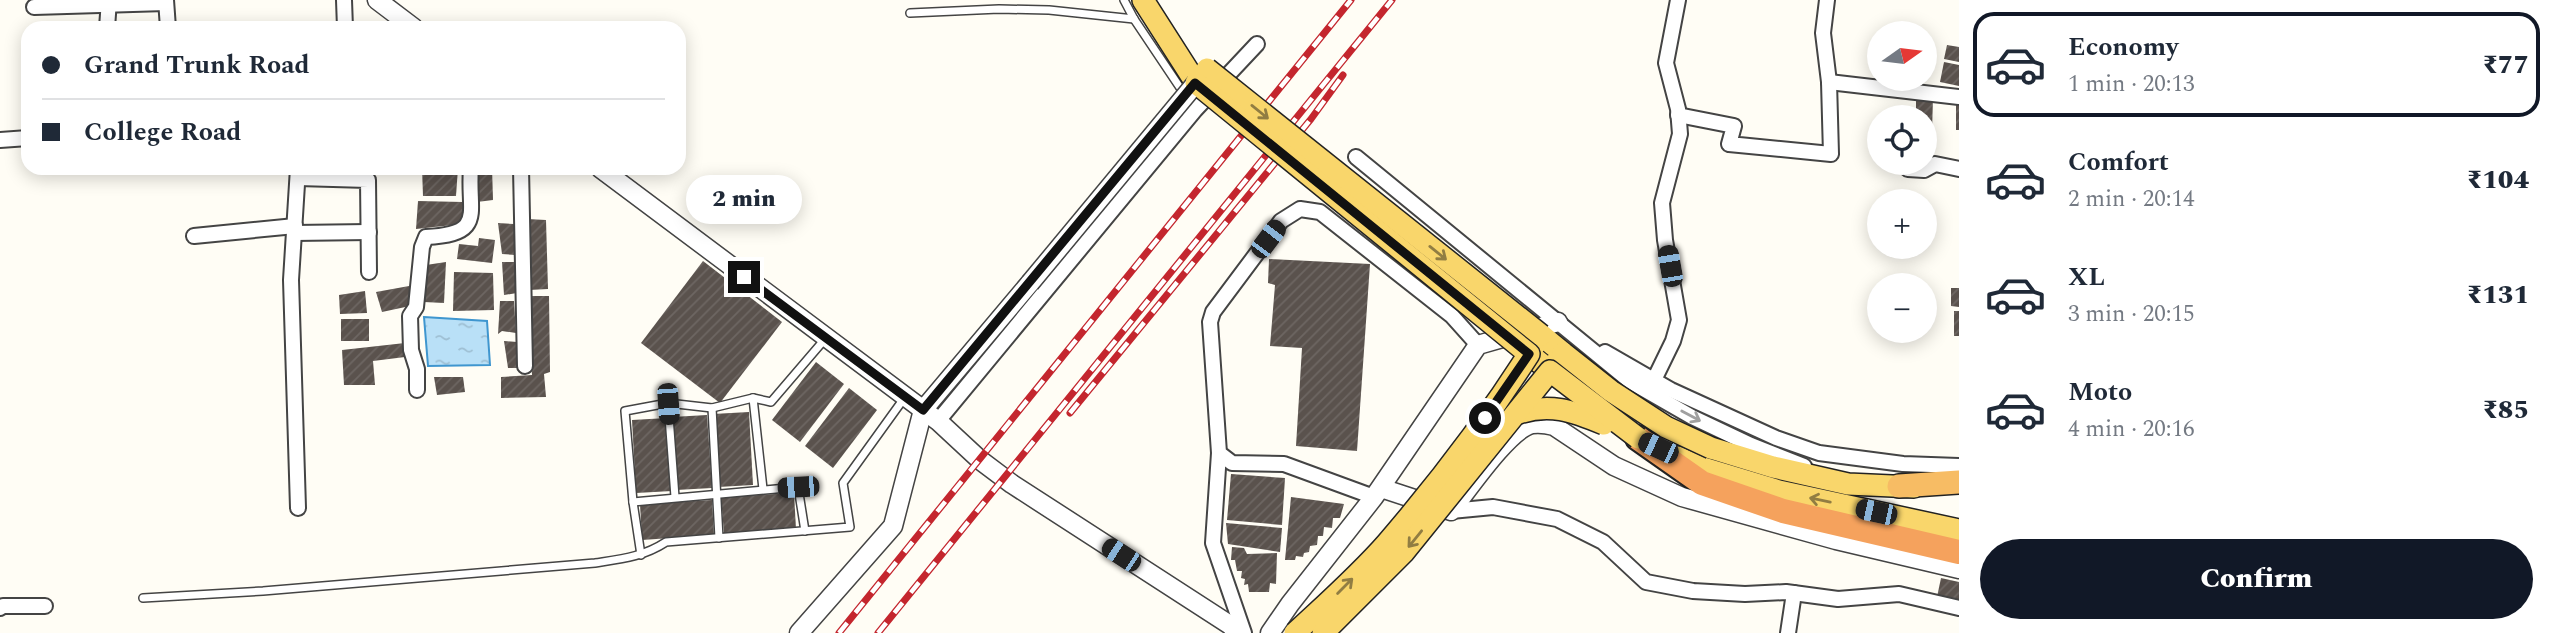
<!DOCTYPE html>
<meta charset="utf-8">
<style>
:root{--surface:#fff;--page:#f2f2f3;--text:#1f2937;--muted:#747a83;--line:#e0e1e3;--accent:#111827}
body{margin:0;font-family:Spectral,serif;background:var(--page);color:var(--text);height:100vh;display:flex;flex-direction:column;font-size:26px;white-space:nowrap}
*{box-sizing:border-box;margin:0}
p{font-size:23px;color:var(--muted)}
.icon{flex:none;width:38px;height:38px;fill:none;stroke:currentColor;stroke-width:2;stroke-linecap:round;stroke-linejoin:round}
.map{position:relative;flex:1;overflow:hidden}
.side{display:flex;flex-direction:column;background:var(--surface);width:595px}
.side>*{flex:none}
.banner{position:absolute;left:21px;top:21px;width:665px;height:154px;border-radius:21px;box-shadow:0 4px 18px #0003;display:grid;align-content:center;height:154px;padding:0 21px;background:var(--surface)}
.needle{width:46px;rotate:76deg}
.tools{position:absolute;left:1867px;top:21px;display:grid;gap:14px}
.tools a{display:grid;place-items:center;width:70px;height:70px;border-radius:50%;background:var(--surface);box-shadow:0 4px 18px #0003;font-size:35px}
.end{position:absolute;width:32px;height:32px;margin:-16px;border:9px solid #111;background:#fff;box-shadow:0 0 0 4px #fff}
.from{border-radius:50%}
.bubble{position:absolute;height:49px;border-radius:24px;background:var(--surface);box-shadow:0 4px 18px #0003;font-size:23px;font-weight:800;line-height:49px;text-align:center}
.car{position:absolute;width:21px;height:42px;margin:-21px -10px;border-radius:9px;box-shadow:0 0 5px 2px #0007;background:linear-gradient(#222 24%,#8ab4d8 0 40%,#222 0 76%,#8ab4d8 0 86%,#222 0)}
.banner b{display:flex;align-items:center;gap:24px;height:66px;font-size:26px}
.banner b+b{border-top:2px solid var(--line)}
.banner i{width:18px;height:18px;background:var(--text)}
ul{padding:12px 0 0;list-style:none}
li{display:flex;align-items:center;gap:21px;height:105px;margin:0 14px 10px;padding:0 7px;border:4px solid transparent;border-radius:21px}
li div{flex:1}
li b{display:block;font-size:26px}
li em{font-style:normal;font-weight:800}
li.selected{border-color:var(--accent)}
li>.icon{width:63px;height:63px;stroke-width:1.5}
.primary-button{display:flex;gap:14px;margin-top:auto;padding:14px 21px}
.primary-button a{flex:1;height:80px;border-radius:42px;background:var(--accent);color:#fff;font-size:28px;font-weight:800;line-height:80px;text-align:center}
main{display:flex;flex:1;min-height:0}
.map>svg:first-child{display:block}
.water{fill:url(#water-ripples);stroke:#3f96cf;stroke-width:2}
.building{fill:url(#building-hatch)}
.lines{fill:none;stroke-linecap:round;stroke-linejoin:round}
.service-casing{stroke:#444;stroke-width:10}
.minor-casing{stroke:#444;stroke-width:18}
.tertiary-casing{stroke:#444;stroke-width:21}
.primary-casing{stroke:#222;stroke-width:24}
.trunk-casing{stroke:#222;stroke-width:26}
.motorway-casing{stroke:#222;stroke-width:28}
.service{stroke:#fff;stroke-width:7}
.minor{stroke:#fff;stroke-width:14}
.tertiary{stroke:#fff;stroke-width:18}
.primary{stroke:#f9d66b;stroke-width:21}
.trunk{stroke:#f7bc64;stroke-width:23}
.motorway{stroke:#f5a25d;stroke-width:24}
.rail-casing{stroke:#c4262e;stroke-width:7}
.rail{stroke:#fff;stroke-width:4.5;stroke-dasharray:13;stroke-linecap:butt}
.tertiary-bridge-casing{stroke:#444;stroke-width:21;stroke-linecap:butt}
.primary-bridge-casing{stroke:#222;stroke-width:24;stroke-linecap:butt}
.tertiary-bridge{stroke:#fff;stroke-width:18}
.primary-bridge{stroke:#f9d66b;stroke-width:21}
.oneway{stroke:#917d42}
.oneway2{stroke:#a0a0a0}
.route{stroke:#111;stroke-width:9}
</style>
<main>
<div class="map">
<svg width="1959" height="633" viewBox="0 0 1959 633">
<defs>
<pattern id="water-ripples" width="26" height="14" patternUnits="userSpaceOnUse" patternTransform="scale(1.75)"><rect width="26" height="14" fill="#b9e0f7"/><path d="M2 4q2-2 4 0t4 0M15 11q2-2 4 0t4 0" fill="none" stroke="#9ebfd3"/></pattern>
<pattern id="building-hatch" width="6" height="6" patternUnits="userSpaceOnUse" patternTransform="scale(1.75)"><rect width="6" height="6" fill="#5a524d"/><path d="M-1 1l2-2M0 6l6-6M5 7l2-2" fill="none" stroke="#6d6662"/></pattern>
</defs>
<rect width="100%" height="100%" fill="#fffdf5"/>
<!-- water -->
<path class="water" d="M424 317 487 321 490 365 428 366Z"/>
<!-- building -->
<g class="building">
<path d="M1947 45 1959 47V62L1944 59Z"/>
<path d="M1944 62 1959 65V86L1940 82Z"/>
<path d="M1916 97 1933 98 1932 132 1925 131V117H1916Z"/>
<rect x="1956" y="102" width="3" height="28"/>
<path d="M422 168H458L456 196H423Z"/>
<path d="M477 168H492L493 200 477 202Z"/>
<path d="M418 201 463 202 462 224 416 229Z"/>
<path d="M527 219 546 220 548 289 529 290Z"/>
<path d="M498 223 514 224 515 255 502 254Z"/>
<path d="M479 238 495 240 492 263 457 259 459 244 478 246Z"/>
<path d="M1269 259 1370 264 1357 451 1296 446 1302 348 1270 346 1275 285 1268 283Z"/>
<path d="M703 261 782 322 720 403 641 343Z"/>
<path d="M446 262 444 303 424 302 426 265Z"/>
<path d="M502 262H515L517 293 504 295Z"/>
<path d="M454 272 493 273 494 310 453 311Z"/>
<path d="M409 286 410 306 382 312 376 292Z"/>
<path d="M1951 288H1959V307L1951 306Z"/>
<path d="M365 291 367 313 340 314 339 295Z"/>
<path d="M529 296H549L550 372 544 374 546 397 501 398V377L532 375Z"/>
<path d="M500 301H514L516 333 502 331 498 334Z"/>
<rect x="1954" y="311" width="5" height="25"/>
<rect x="341" y="319" width="28" height="22"/>
<path d="M504 341 517 342 519 368H508Z"/>
<path d="M405 343V357L373 361 375 385H344L342 350Z"/>
<path d="M816 362 844 384 800 442 772 420Z"/>
<path d="M434 377H463L465 392 437 395Z"/>
<path d="M849 388 877 410 833 468 805 446Z"/>
<path d="M749 412 753 485 718 487 713 414Z"/>
<path d="M707 415 712 488 676 490 672 417Z"/>
<path d="M667 418 672 491 636 493 632 420Z"/>
<path d="M1231 474 1285 478 1282 525 1227 520Z"/>
<path d="M794 493 796 529 724 533 721 497Z"/>
<path d="M1291 497 1344 504 1340 518H1333L1332 528 1324 527 1323 536H1318L1317 545 1310 546 1309 552 1304 553 1303 557 1296 556 1295 560H1285Z"/>
<path d="M712 500 714 535 642 540 640 504Z"/>
<path d="M1226 523 1282 528 1280 552 1228 544Z"/>
<path d="M1232 547 1244 548 1247 554 1277 553 1276 584 1270 583 1269 592H1249L1248 584 1244 585 1245 579 1241 578 1242 571H1237L1235 560H1231Z"/>
<path d="M1941 578 1959 582V601L1937 597Z"/>
</g>
<g class="lines">
<!-- service casing -->
<g class="service-casing">
<g id="service">
<path d="M1124 0 1134 19 1195 110"/>
<path d="M910 13 999 9 1049 10 1134 19"/>
<path d="M753 398 763 489"/>
<path d="M668 403 675 497"/>
<path d="M712 408 719 538"/>
<path d="M633 502 798 487 805 531"/>
<path d="M641 555 633 502 625 411 668 403 712 408 753 398 771 402 825 339"/>
<path d="M143 598 263 591 595 563C621 559 643 557 666 542L850 527 843 483 905 397"/>
</g>
</g>
<!-- minor casing -->
<g class="minor-casing">
<g id="minor">
<path d="M166 0 168 28"/>
<path d="M344 0 345 28"/>
<path d="M34 7 166 3"/>
<path d="M107 28 109 0"/>
<path d="M1829 82 1959 97"/>
<path d="M1678 115 1734 126 1729 144 1831 154 1829 82 1823 33 1827 0"/>
<path d="M0 140 28 138"/>
<path d="M1356 157 1631 382 1692 417 1751 445 1804 466"/>
<path d="M521 168 525 366"/>
<path d="M1908 169 1924 170 1935 164 1959 169"/>
<path d="M298 178 368 180 369 272"/>
<path d="M294 233 369 232"/>
<path d="M194 236 295 226"/>
<path d="M1605 352 1671 390 1776 438 1819 453 1903 464 1959 466"/>
<path d="M1654 380 1673 341 1679 320 1665 240 1662 203 1680 134 1678 109 1666 63 1678 0"/>
<path d="M417 390V369L411 350 410 316 416 307 422 247 426 237C487 234 467 213 471 168"/>
<path d="M938 421 1195 110 1257 44"/>
<path d="M1219 453 1213 543 1244 633"/>
<path d="M1374 497 1284 464 1232 463 1219 453 1210 322 1213 312 1281 221 1300 209 1320 212 1452 316 1478 345"/>
<path d="M298 508 291 280 298 168"/>
<path d="M1451 511 1493 507 1557 519 1603 542 1646 582 1693 591 1745 594 1786 592 1838 599 1899 594 1959 608"/>
<path d="M0 608 3 606H45"/>
<path d="M1788 633 1794 593"/>
</g>
</g>
<!-- tertiary casing -->
<g class="tertiary-casing">
<g id="tertiary">
<path d="M377 0 414 28"/>
<path d="M600 168 938 421 980 460 1012 484 1230 625 1238 633"/>
<path d="M1381 488 1451 511C1468 490 1508 430 1532 424 1540 423 1547 424 1554 426L1614 466 1682 497 1836 540 1959 569"/>
<path d="M799 633 893 526 923 410 1030 283"/>
<path d="M1270 633 1290 604 1374 497 1478 345 1558 322"/>
</g>
</g>
<!-- primary casing -->
<g class="primary-casing">
<g id="primary">
<path d="M1143 0 1196 83"/>
<path d="M1541 335 1563 353 1550 371 1529 354Z"/>
<path d="M1711 448 1773 467 1848 484 1914 487"/>
<path d="M1678 457 1700 467 1779 491 1959 530"/>
</g>
</g>
<!-- trunk casing -->
<g class="trunk-casing">
<path id="trunk" d="M1899 486 1959 482"/>
</g>
<!-- motorway casing -->
<g class="motorway-casing">
<path id="motorway" d="M1638 438 1702 483 1783 511 1959 552"/>
</g>
<!-- service -->
<use href="#service" class="service"/>
<!-- minor -->
<use href="#minor" class="minor"/>
<!-- tertiary -->
<use href="#tertiary" class="tertiary"/>
<!-- primary -->
<use href="#primary" class="primary"/>
<!-- trunk -->
<use href="#trunk" class="trunk"/>
<!-- motorway -->
<use href="#motorway" class="motorway"/>
<!-- rail casing -->
<g class="rail-casing">
<g id="rail">
<path d="M1070 413 1311 119 1343 75"/>
<path d="M839 633 1351 0"/>
<path d="M878 633 1392 0"/>
</g>
</g>
<!-- rail -->
<use href="#rail" class="rail"/>
<!-- tertiary-bridge casing -->
<g class="tertiary-bridge-casing">
<path id="tertiary-bridge" d="M1030 283 1196 83"/>
</g>
<!-- primary-bridge casing -->
<g class="primary-bridge-casing">
<g id="primary-bridge">
<path d="M1207 69 1541 335"/>
<path d="M1196 83 1529 354C1488 418 1437 485 1387 543 1359 575 1326 604 1295 633"/>
<path d="M1563 353 1611 391 1666 427 1711 448"/>
<path d="M1516 414C1549 402 1573 411 1604 424"/>
<path d="M1323 633 1404 552 1550 371 1638 438"/>
</g>
</g>
<!-- tertiary-bridge -->
<use href="#tertiary-bridge" class="tertiary-bridge"/>
<!-- primary-bridge -->
<use href="#primary-bridge" class="primary-bridge"/>
</g>
<!-- one-way arrows -->
<defs><path id="oneway-shaft" d="M-6 0H5M1.5-3L5.5 0L1.5 3" fill="none" stroke-width="1.6" stroke-linecap="round" stroke-linejoin="round" transform="scale(1.75)"/></defs>
<g class="oneway">
<use href="#oneway-shaft" transform="translate(1260 112) rotate(39)"/>
<use href="#oneway-shaft" transform="translate(1438 253) rotate(39)"/>
<use href="#oneway-shaft" transform="translate(1820 500) rotate(-168)"/>
<use href="#oneway-shaft" transform="translate(1415 539) rotate(129)"/>
<use href="#oneway-shaft" transform="translate(1345 586) rotate(-45)"/>
</g>
<use class="oneway2" href="#oneway-shaft" transform="translate(1691 416) rotate(28)"/>
<g class="lines">
<!-- route -->
<path class="route" d="M744 277 923 410 1195 83 1529 354 1485 418"/>
</g>
</svg>
<div class="tools">
<a><svg class="needle" viewBox="-14 -14 28 28"><path d="M0-13l5 13h-10z" fill="#e53935"/><path d="M0 13l5-13h-10z" fill="#747a83"/></svg></a>
<a><svg class="icon" aria-label="locate" viewBox="0 0 24 24"><circle cx="12" cy="12" r="6"/><path d="M12 2v4M12 18v4M2 12h4M18 12h4"/></svg></a>
<a>+</a>
<a>−</a>
</div>
<i class="end from" style="left:1485px;top:418px"></i>
<i class="end" style="left:744px;top:277px"></i>
<div class="bubble" style="left:686px;top:175px;width:116px">2 min</div>
<i class="car" style="left:1268px;top:239px;rotate:37deg"></i>
<i class="car" style="left:1670px;top:266px;rotate:350deg"></i>
<i class="car" style="left:668px;top:404px;rotate:176deg"></i>
<i class="car" style="left:1658px;top:448px;rotate:295deg"></i>
<i class="car" style="left:798px;top:487px;rotate:267deg"></i>
<i class="car" style="left:1876px;top:512px;rotate:282deg"></i>
<i class="car" style="left:1121px;top:555px;rotate:303deg"></i>
<div class="banner">
<b><i class="from"></i>Grand Trunk Road</b>
<b><i></i>College Road</b>
</div>
</div>
<section class="side">
<ul>
<li class="selected"><svg class="icon" aria-label="car" viewBox="0 0 24 24"><path d="M5 17H2v-5l4-1 3-4h7l3 4 3 1v5h-3M9 17h6M6 11h13"/><circle cx="7" cy="17" r="2"/><circle cx="17" cy="17" r="2"/></svg><div><b>Economy</b><p>1 min · 20:13</p></div><em>₹77</em></li>
<li><svg class="icon" aria-label="car" viewBox="0 0 24 24"><path d="M5 17H2v-5l4-1 3-4h7l3 4 3 1v5h-3M9 17h6M6 11h13"/><circle cx="7" cy="17" r="2"/><circle cx="17" cy="17" r="2"/></svg><div><b>Comfort</b><p>2 min · 20:14</p></div><em>₹104</em></li>
<li><svg class="icon" aria-label="car" viewBox="0 0 24 24"><path d="M5 17H2v-5l4-1 3-4h7l3 4 3 1v5h-3M9 17h6M6 11h13"/><circle cx="7" cy="17" r="2"/><circle cx="17" cy="17" r="2"/></svg><div><b>XL</b><p>3 min · 20:15</p></div><em>₹131</em></li>
<li><svg class="icon" aria-label="car" viewBox="0 0 24 24"><path d="M5 17H2v-5l4-1 3-4h7l3 4 3 1v5h-3M9 17h6M6 11h13"/><circle cx="7" cy="17" r="2"/><circle cx="17" cy="17" r="2"/></svg><div><b>Moto</b><p>4 min · 20:16</p></div><em>₹85</em></li>
</ul>
<div class="primary-button"><a>Confirm</a></div>
</section>
</main>
